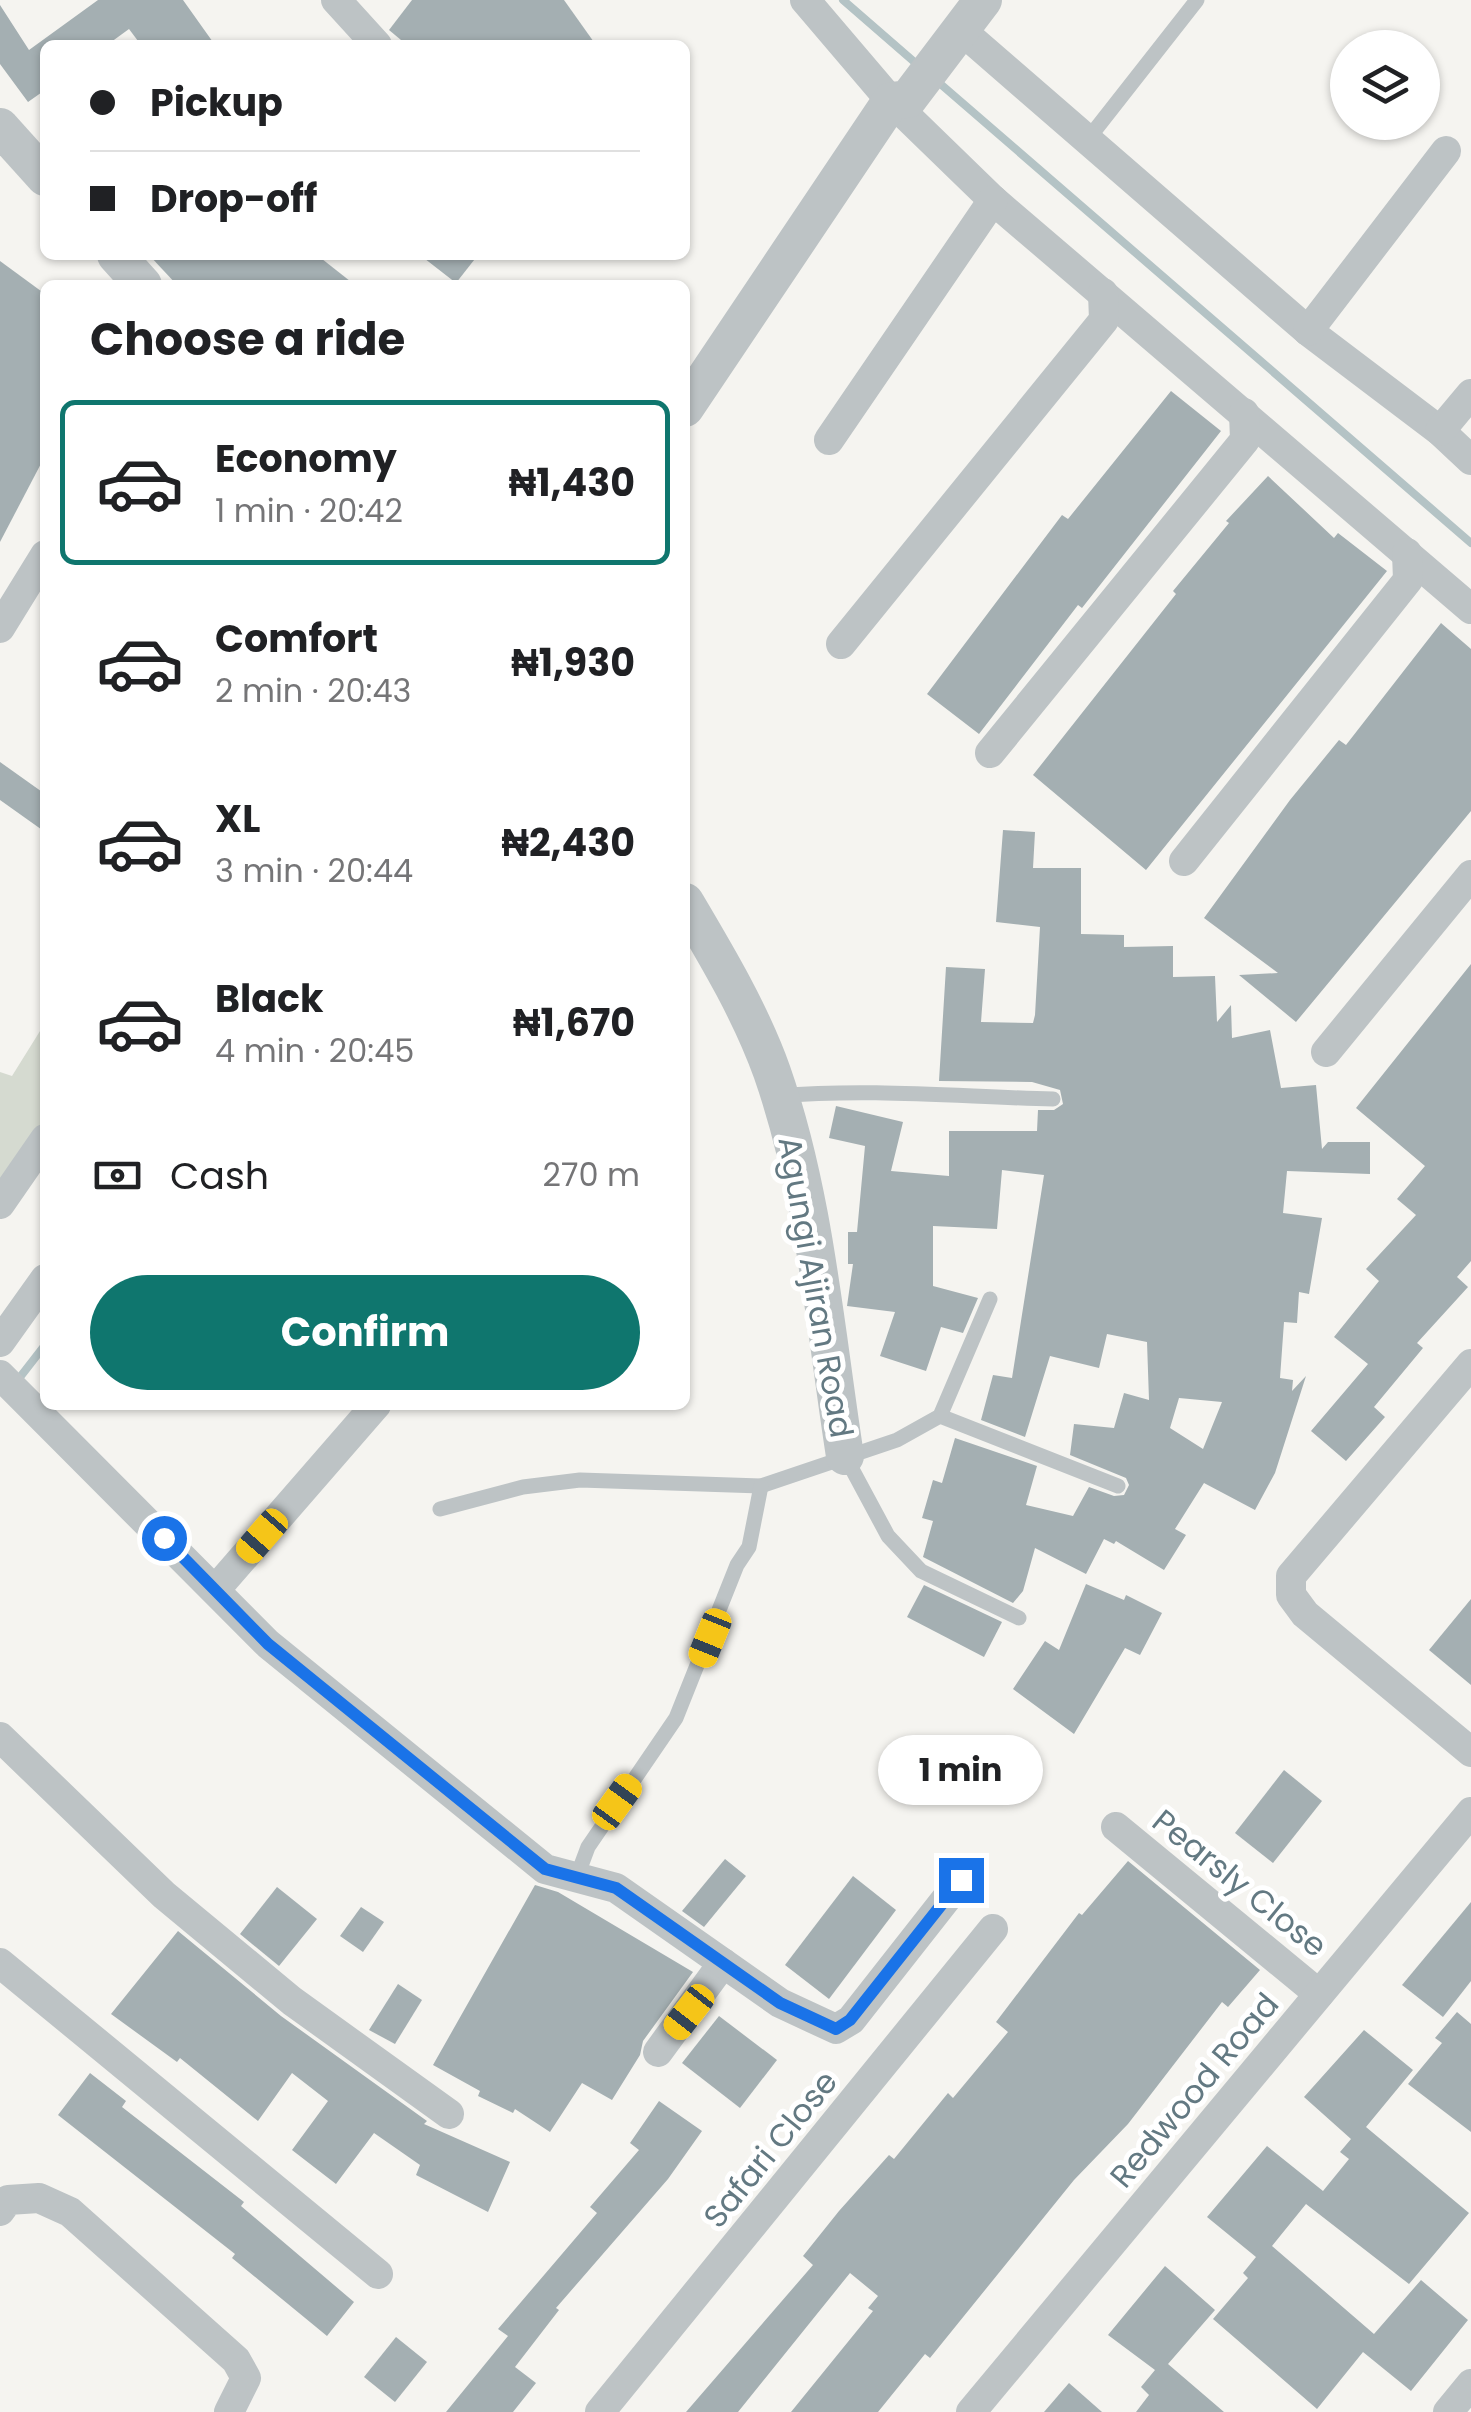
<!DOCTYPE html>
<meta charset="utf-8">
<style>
:root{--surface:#fff;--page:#f6f6f6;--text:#202124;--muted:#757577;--line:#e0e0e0;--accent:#0f766e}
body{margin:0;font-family:Poppins,sans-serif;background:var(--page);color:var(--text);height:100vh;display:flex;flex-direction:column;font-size:38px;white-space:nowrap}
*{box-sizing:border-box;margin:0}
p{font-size:32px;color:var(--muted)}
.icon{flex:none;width:55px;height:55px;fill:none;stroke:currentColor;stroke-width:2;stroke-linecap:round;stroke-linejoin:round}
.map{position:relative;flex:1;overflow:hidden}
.sheet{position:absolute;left:40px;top:280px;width:650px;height:1130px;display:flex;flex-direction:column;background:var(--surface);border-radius:15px;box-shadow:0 2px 8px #0004}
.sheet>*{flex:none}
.banner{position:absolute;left:40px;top:40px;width:650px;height:220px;border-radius:15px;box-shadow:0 2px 8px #0004;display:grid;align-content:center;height:220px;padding:0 50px;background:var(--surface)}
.fabs{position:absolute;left:1330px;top:30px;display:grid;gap:20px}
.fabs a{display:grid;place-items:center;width:110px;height:110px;border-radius:50%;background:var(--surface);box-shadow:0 2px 8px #0004;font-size:50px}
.end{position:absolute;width:45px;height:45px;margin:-22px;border:12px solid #1a73e8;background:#fff;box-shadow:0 0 0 5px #fff}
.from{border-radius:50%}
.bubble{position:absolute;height:70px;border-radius:35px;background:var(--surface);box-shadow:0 2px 8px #0004;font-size:32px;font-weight:700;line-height:70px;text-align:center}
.car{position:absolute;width:30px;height:60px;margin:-30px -15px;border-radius:12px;box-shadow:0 0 8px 2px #0007;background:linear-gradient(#f5c518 24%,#345 0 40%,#f5c518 0 76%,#345 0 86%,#f5c518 0)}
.banner b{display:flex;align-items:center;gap:35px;height:95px;font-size:38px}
.banner b+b{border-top:2px solid var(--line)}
.banner i{width:25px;height:25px;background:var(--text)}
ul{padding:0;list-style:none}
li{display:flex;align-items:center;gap:30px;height:165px;margin:0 20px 15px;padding:0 30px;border:5px solid transparent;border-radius:15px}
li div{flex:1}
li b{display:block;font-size:38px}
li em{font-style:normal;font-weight:700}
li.selected{border-color:var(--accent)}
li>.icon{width:90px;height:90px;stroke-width:1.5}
h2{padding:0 50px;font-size:45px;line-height:120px}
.pay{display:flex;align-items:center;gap:25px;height:110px;padding:0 50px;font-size:38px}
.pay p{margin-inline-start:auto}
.action{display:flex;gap:20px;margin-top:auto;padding:20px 50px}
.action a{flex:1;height:115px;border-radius:60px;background:var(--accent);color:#fff;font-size:40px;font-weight:700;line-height:115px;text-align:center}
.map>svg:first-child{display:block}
.green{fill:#d5dad0}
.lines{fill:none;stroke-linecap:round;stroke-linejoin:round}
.stream{stroke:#b4c3c5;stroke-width:8}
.building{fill:#a4afb2;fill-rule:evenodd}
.service{stroke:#bdc3c5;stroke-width:15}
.minor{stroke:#bdc3c5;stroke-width:30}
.tertiary{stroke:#bdc3c5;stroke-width:38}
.route{stroke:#1a73e8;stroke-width:12}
.labels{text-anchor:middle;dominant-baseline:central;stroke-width:10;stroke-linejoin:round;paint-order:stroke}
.street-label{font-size:32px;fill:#637982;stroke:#fff}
</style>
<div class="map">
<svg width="1471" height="2412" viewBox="0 0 1471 2412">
<rect width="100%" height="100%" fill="#f5f4f0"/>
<!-- green -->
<path class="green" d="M45 1023V1127L0 1179V1072L12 1076Z"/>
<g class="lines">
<!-- stream -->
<g class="stream">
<path d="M843 0 919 66"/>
<path d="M937 81 1471 543"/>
<path d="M17 1381 45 1345"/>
</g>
</g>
<!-- building -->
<g class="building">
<path d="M98 0H183L215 45H141L129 29 107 45H45V90L28 102 0 64V5L29 50Z"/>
<path d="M412 0H564L596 45H407L389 30Z"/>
<path d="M149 255H317L355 285H177Z"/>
<path d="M420 255H478L456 283Z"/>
<path d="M0 261 45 294V456L0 542Z"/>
<path d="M1171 391 1221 431 1082 608 1078 605 979 734 927 694 1062 515 1068 519Z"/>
<path d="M1268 476 1334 538 1338 533 1387 571 1146 870 1033 775 1176 594 1173 591 1229 523 1226 521Z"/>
<path d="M1441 623 1471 649V811L1296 1022 1239 975 1278 973 1204 918 1290 800 1339 740 1346 745Z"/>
<path d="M0 762 45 794V832L0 800Z"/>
<path d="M1003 830 1035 832 1033 868H1081V934L1124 935V947L1173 946V977L1215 976 1217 1022 1231 1005 1232 1038 1270 1030 1281 1088 1316 1085 1322 1149 1328 1142H1370V1174L1287 1171 1283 1213 1322 1218 1309 1294 1299 1292 1297 1323 1284 1322 1280 1378 1293 1380 1292 1391 1306 1376 1275 1473 1255 1510 1204 1483 1175 1529 1186 1535 1164 1570 1116 1541 1114 1544 1104 1539 1086 1574 1035 1548 1023 1591 1013 1603 923 1557 933 1521 922 1518 933 1480 942 1483 955 1438 1037 1466 1026 1505 1073 1516 1089 1487 1114 1496 1124 1495 1129 1485 1126 1478 1070 1455 1074 1424 1114 1428 1124 1393 1149 1400 1147 1342 1107 1334 1099 1368 1050 1356 1025 1437 981 1420 993 1375 1012 1378 1044 1175 1002 1170 997 1229 933 1226V1286L978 1298 963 1333 941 1327 926 1371 880 1356 895 1312 847 1306 853 1264H848V1232H857L865 1146 829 1138 836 1106 903 1122 891 1171 949 1176V1131H1037L1038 1110H1054L1063 1104 1060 1090 1032 1082 939 1081 946 967 985 969 981 1022 1033 1023 1035 1015 1040 927 996 922ZM1179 1398 1222 1402 1203 1449 1170 1428Z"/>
<path d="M1471 964V1261L1457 1277 1468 1287 1417 1343 1423 1348 1374 1407 1385 1417 1346 1461 1311 1431 1368 1364 1334 1337 1379 1281 1366 1269 1416 1215 1397 1199 1425 1166 1356 1108Z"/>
<path d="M1086 1584 1124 1600 1126 1595 1162 1613 1140 1655 1125 1648 1074 1734 1013 1689 1045 1641 1059 1650Z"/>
<path d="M924 1585 1002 1622 984 1657 907 1617Z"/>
<path d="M1471 1599V1685L1429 1650Z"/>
<path d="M1284 1770 1322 1801 1273 1863 1235 1833Z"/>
<path d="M725 1859 746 1876 704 1927 682 1911Z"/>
<path d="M1128 1861 1260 1970 1228 2007 1222 2002 1128 2124 1074 2180 930 2358 925 2354 878 2412H791L873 2311 868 2308 878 2296 850 2273 738 2412H686L813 2265 803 2256 839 2211 889 2155 894 2159 948 2093 953 2098 1008 2032 996 2022 1079 1913 1082 1915Z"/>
<path d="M853 1876 896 1910 829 1999 785 1965Z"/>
<path d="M535 1885 558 1892 693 1972 643 2041 640 2055 612 2100 582 2083 550 2132 515 2109 513 2113 478 2096 480 2091 433 2065Z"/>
<path d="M277 1887 317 1919 279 1966 240 1934Z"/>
<path d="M1471 1902V1981L1443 2017 1402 1985Z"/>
<path d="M361 1907 384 1922 363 1952 340 1936Z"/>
<path d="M178 1931 281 2016 427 2121 424 2124 510 2162 488 2212 416 2175 420 2165 374 2133 336 2184 292 2150 328 2101 292 2073 258 2121 180 2058 177 2062 111 2014Z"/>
<path d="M398 1984 422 2000 395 2044 369 2030Z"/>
<path d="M1457 2012 1471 2024V2132L1408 2084 1442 2043 1435 2038Z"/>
<path d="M719 2016 777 2060 740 2108 682 2063Z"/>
<path d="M1364 2030 1413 2070 1366 2127 1469 2213 1409 2284 1306 2204 1272 2246 1374 2334 1421 2280 1468 2320 1411 2391 1363 2352 1317 2409 1213 2319 1248 2278 1243 2273 1256 2257 1207 2217 1267 2146 1323 2191 1349 2159 1340 2152 1351 2139 1304 2097Z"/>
<path d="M90 2073 126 2101 122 2107 244 2202 241 2206 354 2302 327 2336 232 2258 235 2254 58 2115Z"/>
<path d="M659 2101 702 2131 668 2179 556 2308 559 2310 515 2367 536 2383 513 2412H446L508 2336 498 2329 597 2213 590 2207 639 2150 630 2143Z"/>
<path d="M1165 2266 1215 2310 1168 2364 1224 2412H1136L1149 2395 1141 2387 1155 2370 1108 2335Z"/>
<path d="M396 2337 427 2362 395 2402 364 2377Z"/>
<path d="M1069 2383 1102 2412H1044Z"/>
</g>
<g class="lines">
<!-- service -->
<g class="service">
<path d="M1088 139 1197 0"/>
<path d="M779 1096C870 1088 962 1097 1053 1099"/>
<path d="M940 1416 1118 1486"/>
<path d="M845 1456 888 1536 921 1571 1019 1618"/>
<path d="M440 1509 523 1487 580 1480 761 1486 897 1440 940 1416 990 1299"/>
<path d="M576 1879 588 1847 676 1718 737 1565 749 1547 761 1486"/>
</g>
<!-- minor -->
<g class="minor">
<path d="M336 0 377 45"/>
<path d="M805 0 891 101 993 200 1471 609"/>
<path d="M962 31 1308 331 1440 431 1471 460"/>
<path d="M1308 331 1446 151"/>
<path d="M1440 431 1471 394"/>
<path d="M829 440 993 200"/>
<path d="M0 628 45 555"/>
<path d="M841 644 1104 320 1103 293"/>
<path d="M990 753 1245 440 1244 413"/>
<path d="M1184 861 1408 580 1407 553"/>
<path d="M1326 1052 1471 875"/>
<path d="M0 1204 45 1139"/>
<path d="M0 1342 45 1279"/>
<path d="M1471 1364 1291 1576V1595L1305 1614 1471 1752"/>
<path d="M0 1375 268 1644 545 1869 616 1888 723 1963 658 2052"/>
<path d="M216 1589 376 1405"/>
<path d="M0 1737 164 1895 292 2001 449 2114"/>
<path d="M1116 1827 1319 1994"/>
<path d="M0 1963 378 2274"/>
<path d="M723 1963 780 2003 836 2029 851 2020 961 1880"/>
<path d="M0 2211 8 2200 39 2198 70 2212 236 2360 246 2378 229 2412"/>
<path d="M600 2412 993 1929"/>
<path d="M971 2412 1471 1812"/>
<path d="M1448 2412 1471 2384"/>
</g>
<!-- tertiary -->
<g class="tertiary">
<path d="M0 127 45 177"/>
<path d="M116 255 143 285"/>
<path d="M685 408 891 101 908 99 983 0"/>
<path d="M685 902C717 956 751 1013 772 1072 815 1195 825 1328 845 1456"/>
</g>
</g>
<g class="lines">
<!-- route -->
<path class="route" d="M164 1538 268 1644 545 1869 616 1888 780 2003 836 2029 850 2020 961 1880"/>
</g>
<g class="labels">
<!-- street labels -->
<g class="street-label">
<text transform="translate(816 1287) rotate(80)">Agungi Ajiran Road</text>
<text transform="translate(1240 1883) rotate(39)">Pearsly Close</text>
<text transform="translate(1194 2090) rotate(-50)">Redwood Road</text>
<text transform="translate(770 2149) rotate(-51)">Safari Close</text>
</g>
</g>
</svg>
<div class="fabs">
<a><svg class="icon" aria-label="layers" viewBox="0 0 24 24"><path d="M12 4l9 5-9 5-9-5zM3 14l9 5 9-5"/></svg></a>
</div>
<i class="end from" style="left:164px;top:1538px"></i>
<i class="end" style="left:961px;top:1880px"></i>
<div class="bubble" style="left:878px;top:1735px;width:165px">1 min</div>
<i class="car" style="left:262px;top:1536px;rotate:221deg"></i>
<i class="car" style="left:710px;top:1638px;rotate:202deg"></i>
<i class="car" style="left:617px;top:1802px;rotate:36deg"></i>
<i class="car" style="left:689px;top:2012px;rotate:218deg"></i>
<div class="banner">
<b><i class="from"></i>Pickup</b>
<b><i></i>Drop-off</b>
</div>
<section class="sheet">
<h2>Choose a ride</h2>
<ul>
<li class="selected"><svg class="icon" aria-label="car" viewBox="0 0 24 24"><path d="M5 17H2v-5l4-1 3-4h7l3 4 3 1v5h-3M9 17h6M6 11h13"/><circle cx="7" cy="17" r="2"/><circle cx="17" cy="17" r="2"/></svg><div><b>Economy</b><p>1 min · 20:42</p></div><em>₦1,430</em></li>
<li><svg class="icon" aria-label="car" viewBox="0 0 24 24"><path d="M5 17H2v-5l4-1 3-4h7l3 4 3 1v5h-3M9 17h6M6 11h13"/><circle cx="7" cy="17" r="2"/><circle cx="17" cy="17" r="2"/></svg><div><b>Comfort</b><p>2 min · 20:43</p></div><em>₦1,930</em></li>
<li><svg class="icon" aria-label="car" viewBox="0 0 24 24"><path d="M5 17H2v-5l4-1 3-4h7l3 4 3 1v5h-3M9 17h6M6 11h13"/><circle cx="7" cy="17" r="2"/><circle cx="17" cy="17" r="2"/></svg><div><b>XL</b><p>3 min · 20:44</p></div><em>₦2,430</em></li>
<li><svg class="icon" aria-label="car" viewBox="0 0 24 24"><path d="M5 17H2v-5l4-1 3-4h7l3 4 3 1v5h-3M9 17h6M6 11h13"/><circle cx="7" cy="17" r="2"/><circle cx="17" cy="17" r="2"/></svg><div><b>Black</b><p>4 min · 20:45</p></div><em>₦1,670</em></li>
</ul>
<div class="pay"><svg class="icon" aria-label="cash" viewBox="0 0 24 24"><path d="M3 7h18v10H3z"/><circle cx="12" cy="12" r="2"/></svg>Cash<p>270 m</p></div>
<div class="action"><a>Confirm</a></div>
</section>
</div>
